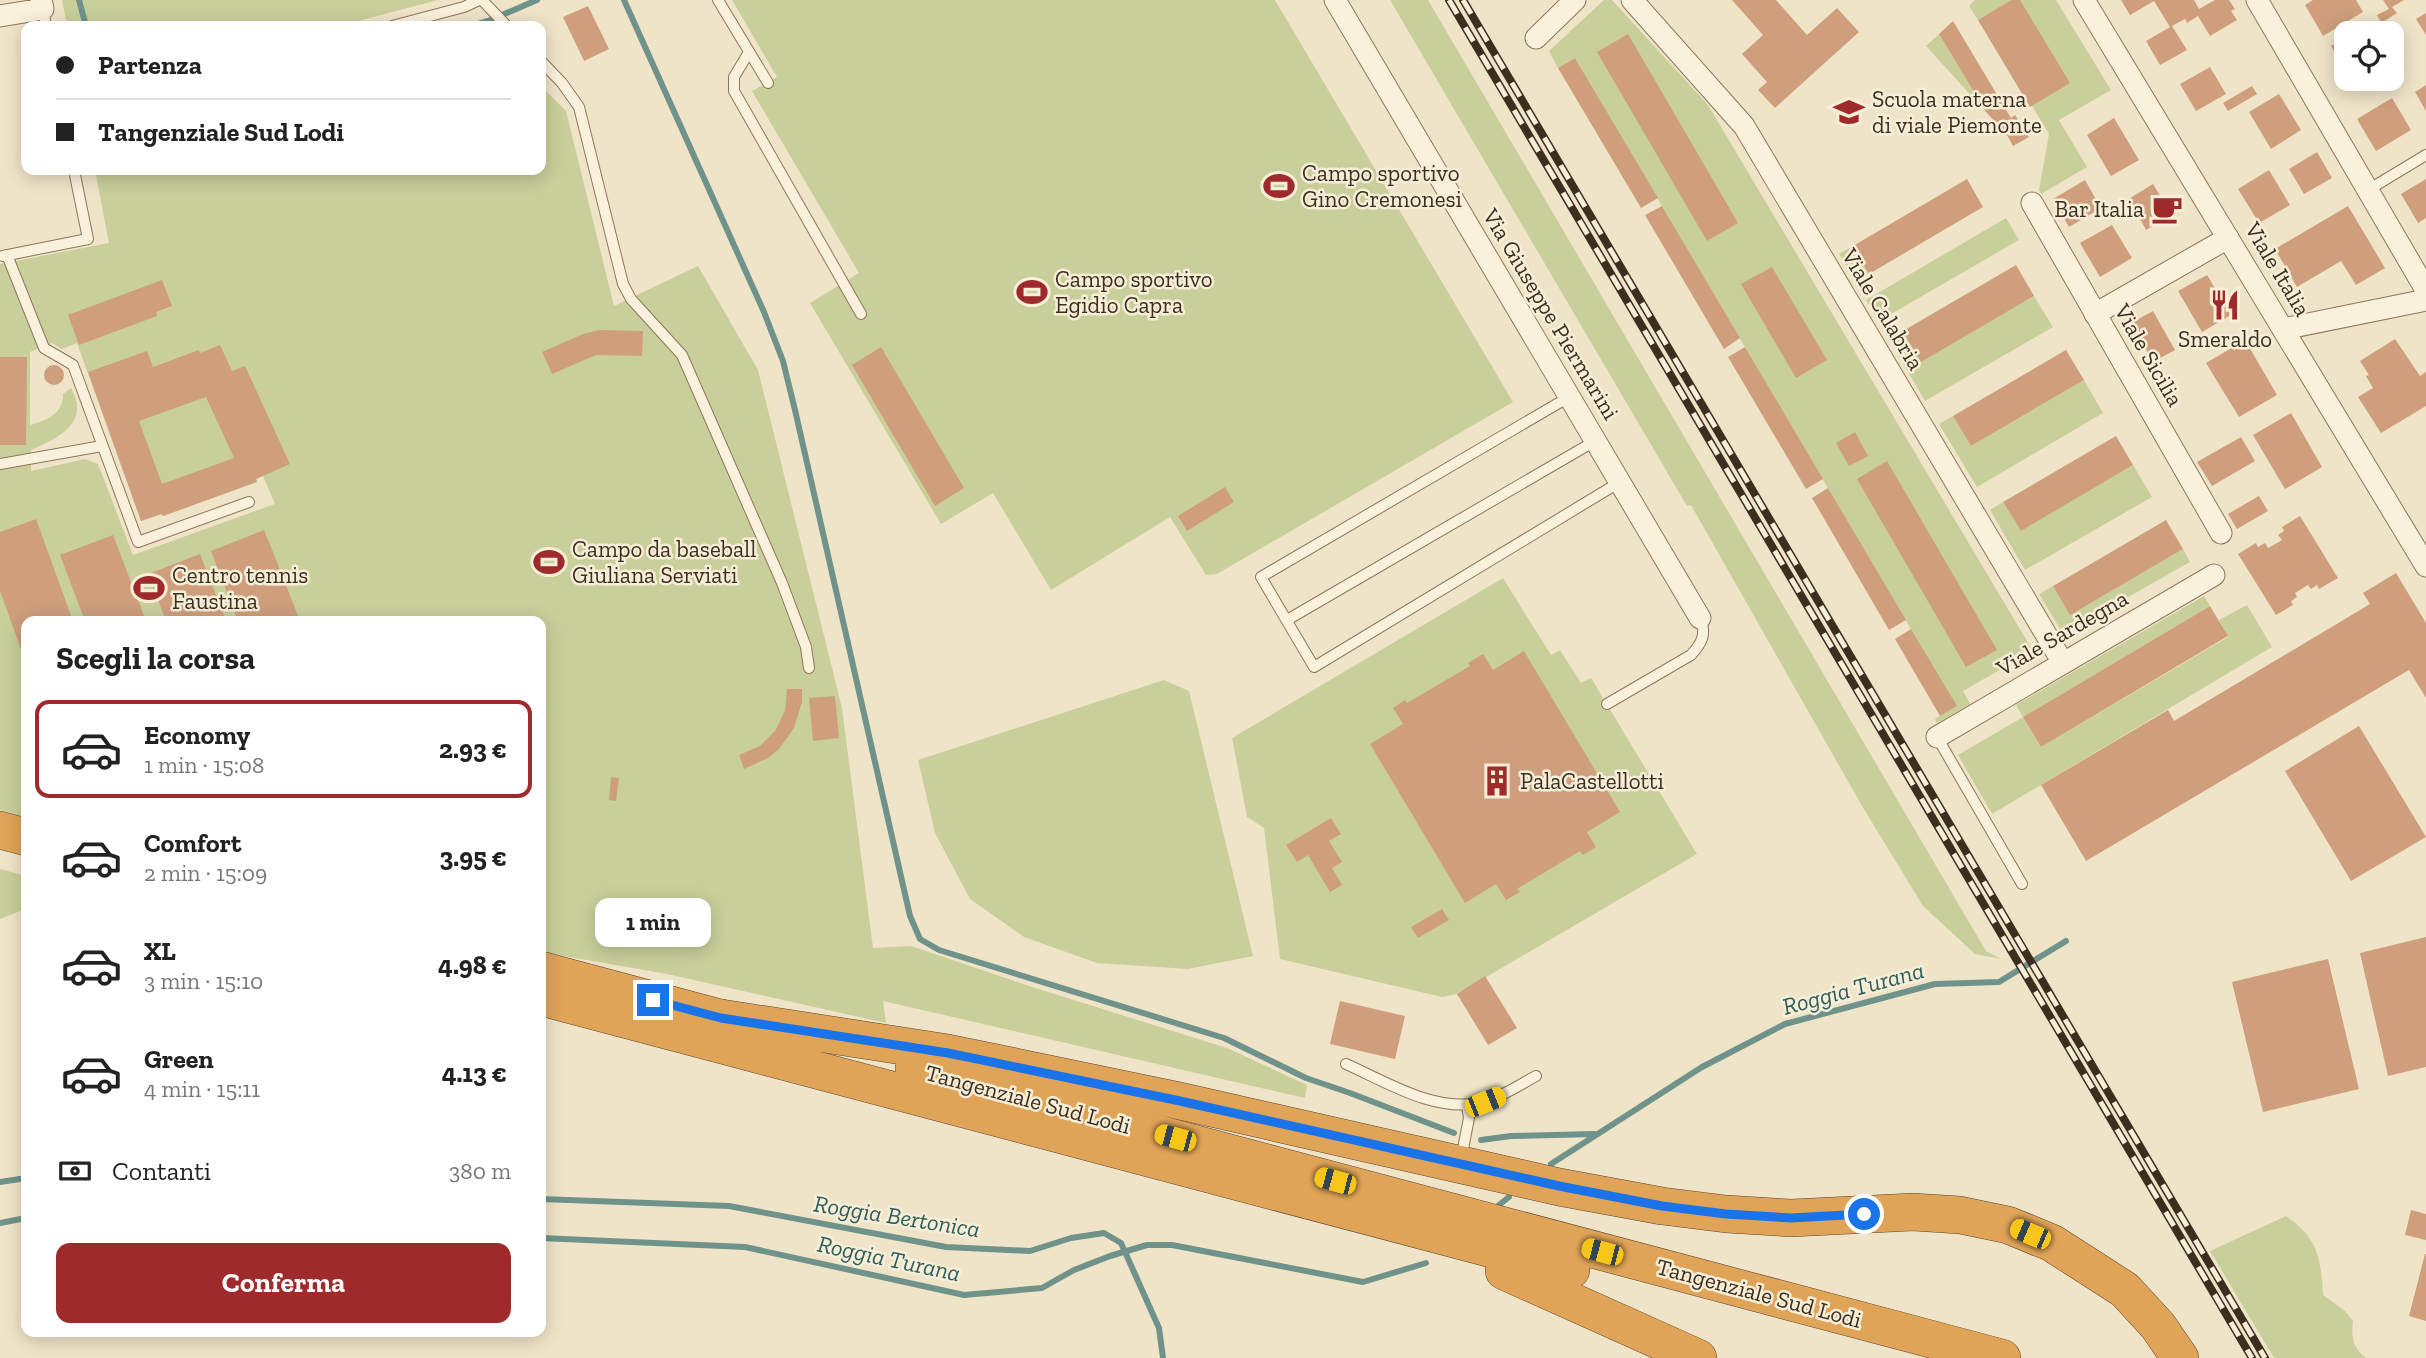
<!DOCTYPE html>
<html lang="it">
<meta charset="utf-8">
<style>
:root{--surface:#fff;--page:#f6f6f6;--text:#222;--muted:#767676;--line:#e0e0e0;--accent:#9e2a2b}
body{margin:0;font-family:"Zilla Slab",serif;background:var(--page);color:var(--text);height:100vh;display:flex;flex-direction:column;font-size:26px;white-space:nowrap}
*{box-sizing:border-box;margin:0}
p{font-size:23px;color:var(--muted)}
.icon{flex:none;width:38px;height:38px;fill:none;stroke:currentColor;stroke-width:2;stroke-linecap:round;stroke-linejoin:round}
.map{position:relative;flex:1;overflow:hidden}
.drawer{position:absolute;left:21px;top:616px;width:525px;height:721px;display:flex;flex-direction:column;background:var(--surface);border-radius:14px;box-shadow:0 4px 18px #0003}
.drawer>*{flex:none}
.banner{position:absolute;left:21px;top:21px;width:525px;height:154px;border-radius:14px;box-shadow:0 4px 18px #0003;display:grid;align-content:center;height:154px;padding:0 35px;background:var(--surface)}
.tools{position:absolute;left:2334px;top:21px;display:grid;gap:14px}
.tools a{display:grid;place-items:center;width:70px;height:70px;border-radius:14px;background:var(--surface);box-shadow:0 4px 18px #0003;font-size:35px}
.end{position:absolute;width:32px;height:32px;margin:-16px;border:9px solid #1a73e8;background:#fff;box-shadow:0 0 0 4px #fff}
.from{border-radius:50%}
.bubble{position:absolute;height:49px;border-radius:14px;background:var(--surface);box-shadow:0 4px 18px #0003;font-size:23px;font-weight:700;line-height:49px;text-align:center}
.car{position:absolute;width:21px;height:42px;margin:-21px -10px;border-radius:9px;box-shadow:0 0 5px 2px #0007;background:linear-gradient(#f5c518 24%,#345 0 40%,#f5c518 0 76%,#345 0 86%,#f5c518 0)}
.banner b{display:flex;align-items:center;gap:24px;height:66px;font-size:26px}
.banner b+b{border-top:2px solid var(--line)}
.banner i{width:18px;height:18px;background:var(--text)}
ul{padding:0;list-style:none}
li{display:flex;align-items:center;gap:21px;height:98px;margin:0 14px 10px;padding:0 21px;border:4px solid transparent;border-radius:14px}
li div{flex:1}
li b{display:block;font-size:26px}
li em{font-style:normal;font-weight:700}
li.current{border-color:var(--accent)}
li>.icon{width:63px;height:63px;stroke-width:1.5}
h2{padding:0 35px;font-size:32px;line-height:84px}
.pay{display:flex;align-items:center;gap:18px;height:77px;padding:0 35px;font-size:26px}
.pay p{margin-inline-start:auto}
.cta{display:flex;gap:14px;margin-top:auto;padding:14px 35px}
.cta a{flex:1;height:80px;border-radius:14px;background:var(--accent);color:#fff;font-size:28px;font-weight:700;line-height:80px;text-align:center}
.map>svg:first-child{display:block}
.green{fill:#c9cf9b;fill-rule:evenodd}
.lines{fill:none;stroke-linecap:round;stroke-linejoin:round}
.stream{stroke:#6f938a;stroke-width:6}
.building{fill:#cf9f7d;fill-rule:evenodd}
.lane-casing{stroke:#8d765c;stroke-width:12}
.street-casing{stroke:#8d765c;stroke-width:23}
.highway-casing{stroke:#5b4430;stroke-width:38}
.lane{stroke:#faf1dc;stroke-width:10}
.street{stroke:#faf1dc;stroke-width:21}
.highway{stroke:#e0a458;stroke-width:37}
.rail-casing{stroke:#3d2e20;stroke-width:8}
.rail{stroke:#f7eed8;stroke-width:5;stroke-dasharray:16;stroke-linecap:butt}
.route{stroke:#1a73e8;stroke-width:9}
.labels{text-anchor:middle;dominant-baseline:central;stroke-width:5;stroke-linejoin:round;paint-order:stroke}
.poi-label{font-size:23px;fill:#3d2e20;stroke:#f7eed8;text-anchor:start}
.street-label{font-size:23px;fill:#3d2e20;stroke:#f7eed8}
.water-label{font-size:24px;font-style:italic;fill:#2f5d5a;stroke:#f7eed8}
</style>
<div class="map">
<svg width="2426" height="1358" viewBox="0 0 2426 1358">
<rect width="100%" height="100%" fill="#f0e4c8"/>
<!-- green -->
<g class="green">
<path d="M62 0H438L339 26H67Z"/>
<path d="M732 0H1275L1513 402 1217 574 1206 575 1170 517 1051 590 993 493 941 524 810 303 859 273 752 91 777 77Z"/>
<path d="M1390 0H1428L1986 951 2001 959 1975 954 1923 906 1862 806 1691 505 1687 506Z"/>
<path d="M1604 0H1612L1708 105 2033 651 1963 691 1970 704 1937 723 1935 719 1956 706 1575 58 1558 68 1549 51Z"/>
<path d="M1975 0H2011L1978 20 1969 6Z"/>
<path d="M2020 0H2056L2111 90 2059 120 2087 167 2041 194 2039 190 2049 134 2032 106Z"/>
<path d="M1939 34 1986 112 1926 46Z"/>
<path d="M541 86 566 111 614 306 698 266 758 370 842 708 873 948 911 946 1029 986 1227 1048 1307 1085 1305 1098 883 1001 886 1023 667 974 541 952V621H26V817L0 810V264L109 243 95 170H541ZM52 343 62 349 77 343 141 521 161 514 163 516 257 482 256 479 263 476 275 504 133 555 98 464 85 459 31 471V450C58 438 91 423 71 388L63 394C64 413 46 421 30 425V352Z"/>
<path d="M2006 218 2019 240 1879 321 1866 300Z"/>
<path d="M1853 246 1869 274 1856 282 1839 254Z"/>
<path d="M2034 296 2053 327 1925 401 1889 339 1903 331 1921 361Z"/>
<path d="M2084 380 2103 413 1977 487 1939 424 1953 416 1971 446Z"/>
<path d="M2133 465 2152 497 2025 570 1990 510 2003 502 2021 531Z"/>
<path d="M2183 549 2190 562 2063 634 2039 594 2053 586 2070 614Z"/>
<path d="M1503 578 1551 655 1560 650 1581 683 1591 678 1697 854 1457 994 1442 997 1280 959 1264 828 1247 817 1232 738Z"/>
<path d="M2204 596 2210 606 2023 717 2041 747 2228 637 2219 620 2247 605 2272 647 1992 814 1958 755 2023 717 2016 705Z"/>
<path d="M1164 680 1189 691 1253 956 1188 969 1097 963 1024 937 970 899 935 833 918 760Z"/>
<path d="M0 869 26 876V911L23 910 0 919Z"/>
<path d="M2286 1216C2318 1238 2321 1258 2323 1295L2345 1311 2353 1321C2351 1337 2353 1348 2366 1358H2274L2210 1251Z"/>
</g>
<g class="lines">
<!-- stream -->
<g class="stream">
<path d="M79 0 86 26"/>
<path d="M624 0 764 312 783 361 795 410 910 916 920 939 939 950 1224 1038 1306 1078 1350 1093 1454 1133"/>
<path d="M471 26 488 21 537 0"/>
<path d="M1481 1140 1511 1136 1594 1134"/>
<path d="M1551 1164 1702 1067 1785 1024 1935 984 1999 982 2066 941"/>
<path d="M0 1182 26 1178"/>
<path d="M541 1199 729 1206 946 1247 1030 1251 1071 1238 1104 1233 1121 1243 1159 1328 1163 1358"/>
<path d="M1494 1209 1509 1197"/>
<path d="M0 1223 26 1218"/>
<path d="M541 1238 745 1247 964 1295 1042 1288 1074 1270 1110 1256 1147 1245H1172L1363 1282 1426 1263"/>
</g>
</g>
<!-- building -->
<g class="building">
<path d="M1732 0H1776L1807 35 1837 8 1859 32 1775 108 1758 90 1767 82 1742 54 1763 35Z"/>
<path d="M2011 0H2020L2070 83 2030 107 1978 20Z"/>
<path d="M2121 0H2194L2199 9 2215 0H2229L2235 9 2231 11 2237 20 2210 36 2198 16 2187 23 2185 19 2172 26 2187 50 2160 65 2146 41 2170 27 2154 1 2130 15Z"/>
<path d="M2313 0H2356L2363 12 2323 36 2305 5Z"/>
<path d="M2383 0H2404L2392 7 2397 13 2381 23 2377 15 2389 9Z"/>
<path d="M588 6 609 49 584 61 563 17Z"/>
<path d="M2426 13V35L2416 19Z"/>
<path d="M1953 21 2011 118 2015 115 2029 137 2013 146 2007 135 1986 112 1939 34Z"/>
<path d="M2371 23 2378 33H2353Z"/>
<path d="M1628 34 1738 223 1707 241 1597 52Z"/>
<path d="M2347 37V73L2331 46Z"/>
<path d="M1575 58 1658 198 1641 208 1558 68Z"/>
<path d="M2210 67 2226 94 2196 111 2180 84Z"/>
<path d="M2350 79H2366L2355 86Z"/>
<path d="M2426 85V111L2415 92Z"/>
<path d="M2252 86 2257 94 2228 111 2223 103Z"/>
<path d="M2279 94 2301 130 2271 149 2249 112Z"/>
<path d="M2392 98 2411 130 2376 151 2357 119Z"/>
<path d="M2114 118 2139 160 2111 176 2087 135Z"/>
<path d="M2317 152 2332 178 2304 194 2289 169Z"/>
<path d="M2269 170 2290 205 2259 223 2238 189Z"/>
<path d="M1967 179 1983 207 1869 274 1853 246Z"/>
<path d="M2426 179V218L2418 223 2401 194Z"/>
<path d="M2085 180 2101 208 2069 227 2053 199Z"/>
<path d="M2153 184 2172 215 2146 230 2139 217 2135 219 2124 202Z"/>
<path d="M1662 206 1740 338 1724 349 1645 215Z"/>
<path d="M2348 206 2385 268 2356 285 2341 261 2297 287 2275 249Z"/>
<path d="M2112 225 2132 258 2100 277 2080 243Z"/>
<path d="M2016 265 2034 296 1921 362 1903 331Z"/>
<path d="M1772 267 1827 360 1796 378 1741 284Z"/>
<path d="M2207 275 2231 315 2202 332 2178 291Z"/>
<path d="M162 280 172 306 156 312 157 316 79 345 68 315Z"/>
<path d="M2153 311 2175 350 2153 362 2131 323Z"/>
<path d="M599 330 643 331 642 356 596 355 552 374 542 352 583 334Z"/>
<path d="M2395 339 2420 376 2426 372V406L2381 433 2358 397 2373 388 2366 376 2369 375 2360 361Z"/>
<path d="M2245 340 2277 395 2239 417 2206 363Z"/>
<path d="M220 345 232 371 245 366 290 464 256 479 257 482 163 516 162 514 141 521 88 372 147 351 153 367 199 350 200 353ZM206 397 234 458 162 484 139 421Z"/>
<path d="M881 347 964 488 935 506 852 365Z"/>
<path d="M1745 347 1823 479 1806 489 1728 357Z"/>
<path d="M2066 350 2084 380 1971 446 1953 416Z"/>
<path d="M0 357H27L26 445H0Z"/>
<circle cx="54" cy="375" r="10"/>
<path d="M2291 413 2322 467 2285 489 2253 435Z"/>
<path d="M1855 432 1868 456 1849 466 1836 443Z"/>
<path d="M2116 436 2133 465 2021 531 2003 502Z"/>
<path d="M2241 437 2255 461 2212 486 2197 462Z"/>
<path d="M1887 461 1997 650 1966 667 1857 479Z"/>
<path d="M1225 487 1234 502 1187 531 1178 516Z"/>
<path d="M1828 488 1906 620 1889 630 1812 498Z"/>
<path d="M2259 496 2268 511 2237 529 2228 514Z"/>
<path d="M2300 516 2338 578 2319 589 2317 585 2311 589 2308 585 2295 593 2297 597 2291 601 2293 605 2276 615 2238 554 2256 543 2258 547 2265 543 2268 548 2277 543 2282 540 2278 535 2284 531 2282 527Z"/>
<path d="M36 519 73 621H26V647L21 649 0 591V532Z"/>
<path d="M2166 520 2183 549 2070 615 2053 586Z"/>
<path d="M264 530 271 547 300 621H238L211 551Z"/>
<path d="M113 535 146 621H85L60 555Z"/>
<path d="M200 554 226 621H166L148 574Z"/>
<path d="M2396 573 2426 623V698L2409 670 2086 861 2041 785 2168 710 2174 721 2370 604 2363 593Z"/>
<path d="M2210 606 2228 636 2041 747 2023 717Z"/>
<path d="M1911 629 1957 706 1940 716 1895 639Z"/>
<path d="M1524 651 1620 812 1587 832 1596 847 1583 855 1580 851 1517 889 1520 892 1506 900 1496 884 1465 903 1370 744 1403 724 1393 708 1405 700 1407 703 1470 666 1468 663 1483 654 1493 670Z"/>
<path d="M787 689H802V702L794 728 779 749 768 758 744 769 739 755 760 746 775 731 785 711Z"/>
<path d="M835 696 839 738 813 741 809 698Z"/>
<path d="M2359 726 2426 837 2351 881 2285 771Z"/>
<path d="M611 777 619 778 616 801 609 800Z"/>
<path d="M1331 818 1341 834 1329 841 1342 862 1332 868 1342 885 1330 892 1308 855 1297 862 1286 845Z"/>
<path d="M1442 909 1449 920 1418 938 1411 927Z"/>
<path d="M2426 937V1067L2388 1076 2360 953Z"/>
<path d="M2328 959 2359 1089 2263 1112 2232 982Z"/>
<path d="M1485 976 1517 1028 1488 1045 1457 994Z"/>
<path d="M1340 1001 1405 1016 1395 1059 1330 1044Z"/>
<path d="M2411 1210 2426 1214V1240L2405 1235Z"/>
<path d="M2425 1254H2426V1321L2409 1316Z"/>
</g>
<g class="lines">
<!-- lane casing -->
<g class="lane-casing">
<g id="lane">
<path d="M482 0 507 26"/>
<path d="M718 0 768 83"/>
<path d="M43 9 46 26"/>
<path d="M392 26 464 7 479 0"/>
<path d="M749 52 734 77V91L861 314"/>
<path d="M541 61 562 83 579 107 623 284 631 299 682 355 782 583 806 647 809 668"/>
<path d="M2368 190 2426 155"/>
<path d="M7 255 44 348 73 365 138 542 249 502"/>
<path d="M3 256 88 239 74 170"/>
<path d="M1569 397 1261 577 1314 667 1620 482"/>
<path d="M0 464 102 446"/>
<path d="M1287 620 1595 441"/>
<path d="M1607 704 1691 655C1702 643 1707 634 1700 618"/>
<path d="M1937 737 2022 884"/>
<path d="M1346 1064C1387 1082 1436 1114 1483 1102 1502 1097 1519 1085 1536 1076"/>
<path d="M1461 1159 1469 1118 1467 1105"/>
</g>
</g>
<!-- street casing -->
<g class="street-casing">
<g id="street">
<path d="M1335 0 1700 618"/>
<path d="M1632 0 1744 126 2063 663"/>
<path d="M2084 0 2426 566"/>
<path d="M2257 0 2426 290"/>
<path d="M0 16 43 9 41 0"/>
<path d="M1536 38 1575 0"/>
<path d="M2032 203 2221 533"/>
<path d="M2095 314 2228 238"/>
<path d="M2283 329 2426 300"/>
<path d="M1937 737 2214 575"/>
</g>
</g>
<!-- highway casing -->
<g class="highway-casing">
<g id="highway">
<path d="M0 830 26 837"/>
<path d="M541 970 743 1024"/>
<path d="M541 997 1571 1270"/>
<path d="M721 1018 948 1053 1180 1101 1559 1187 1662 1206 1726 1214 1791 1218 1913 1212 1960 1215 2008 1225 2052 1243 2125 1290 2158 1326 2180 1358"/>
<path d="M914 1069 2002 1358"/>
<path d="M1504 1271 1698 1358"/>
</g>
</g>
<!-- lane -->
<use href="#lane" class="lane"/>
<!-- street -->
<use href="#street" class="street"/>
<!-- highway -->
<use href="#highway" class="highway"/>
<!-- rail casing -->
<g class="rail-casing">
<g id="rail">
<path d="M1449 0 2252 1358"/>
<path d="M1463 0 2265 1358"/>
</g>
</g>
<!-- rail -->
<use href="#rail" class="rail"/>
</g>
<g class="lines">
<!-- route -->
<path class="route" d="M653 1000 721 1018 948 1053 1180 1101 1559 1186 1662 1206 1726 1214 1791 1218 1864 1214"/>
</g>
<!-- icons -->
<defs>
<g id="school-bare" transform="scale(2.415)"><path d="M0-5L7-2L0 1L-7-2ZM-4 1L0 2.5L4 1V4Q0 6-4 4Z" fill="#9e2a2b" stroke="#f7eed8" stroke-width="2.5" paint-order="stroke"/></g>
<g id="stadium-bare" transform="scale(2.415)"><path d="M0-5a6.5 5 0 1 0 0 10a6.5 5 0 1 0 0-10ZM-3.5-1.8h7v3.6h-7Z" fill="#9e2a2b" stroke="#f7eed8" stroke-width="2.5" paint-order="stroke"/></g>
<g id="cafe-bare" transform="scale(2.415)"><path d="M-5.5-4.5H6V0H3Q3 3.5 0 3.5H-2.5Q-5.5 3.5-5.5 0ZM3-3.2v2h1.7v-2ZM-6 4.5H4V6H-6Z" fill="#9e2a2b" stroke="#f7eed8" stroke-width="2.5" paint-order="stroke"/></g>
<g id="restaurant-bare" transform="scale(2.415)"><path d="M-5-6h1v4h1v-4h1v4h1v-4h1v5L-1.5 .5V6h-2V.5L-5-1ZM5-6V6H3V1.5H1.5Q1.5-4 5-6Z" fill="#9e2a2b" stroke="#f7eed8" stroke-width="2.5" paint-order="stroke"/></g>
<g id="building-bare" transform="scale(2.415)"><path d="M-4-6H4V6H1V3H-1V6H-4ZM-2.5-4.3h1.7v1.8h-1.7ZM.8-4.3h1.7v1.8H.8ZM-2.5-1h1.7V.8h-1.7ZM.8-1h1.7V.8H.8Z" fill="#9e2a2b" stroke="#f7eed8" stroke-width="2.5" paint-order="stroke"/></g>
</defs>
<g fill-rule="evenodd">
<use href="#school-bare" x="1849" y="112"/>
<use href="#stadium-bare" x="1279" y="186"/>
<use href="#cafe-bare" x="2167" y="209"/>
<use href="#stadium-bare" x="1032" y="292"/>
<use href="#restaurant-bare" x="2225" y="305"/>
<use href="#stadium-bare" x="549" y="562"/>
<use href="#stadium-bare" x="149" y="588"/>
<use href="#building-bare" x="1497" y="781"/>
</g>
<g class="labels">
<!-- poi labels -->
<g class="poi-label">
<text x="1872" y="99">Scuola materna<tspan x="1872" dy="26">di viale Piemonte</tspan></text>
<text x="1302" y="173">Campo sportivo<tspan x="1302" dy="26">Gino Cremonesi</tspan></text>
<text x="2144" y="209" text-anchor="end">Bar Italia</text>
<text x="1055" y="279">Campo sportivo<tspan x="1055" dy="26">Egidio Capra</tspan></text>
<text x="2225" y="339" text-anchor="middle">Smeraldo</text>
<text x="572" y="549">Campo da baseball<tspan x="572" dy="26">Giuliana Serviati</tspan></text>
<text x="172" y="575">Centro tennis<tspan x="172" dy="26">Faustina</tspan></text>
<text x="1520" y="781">PalaCastellotti</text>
</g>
<!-- street labels -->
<g class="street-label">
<text transform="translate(2278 269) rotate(59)">Viale Italia</text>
<text transform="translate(1883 309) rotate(59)">Viale Calabria</text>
<text transform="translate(1551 314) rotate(59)">Via Giuseppe Piermarini</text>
<text transform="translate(2149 355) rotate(60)">Viale Sicilia</text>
<text transform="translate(2062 633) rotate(-30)">Viale Sardegna</text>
<text transform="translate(1028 1099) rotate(15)">Tangenziale Sud Lodi</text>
<text transform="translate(1759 1293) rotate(15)">Tangenziale Sud Lodi</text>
</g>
<!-- water labels -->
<g class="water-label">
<text transform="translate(1853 988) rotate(-15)">Roggia Turana</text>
<text transform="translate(897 1216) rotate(9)">Roggia Bertonica</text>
<text transform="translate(889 1258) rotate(12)">Roggia Turana</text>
</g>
</g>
</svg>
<div class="tools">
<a><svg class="icon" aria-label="locate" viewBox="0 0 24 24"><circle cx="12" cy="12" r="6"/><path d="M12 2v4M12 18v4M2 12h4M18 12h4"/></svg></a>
</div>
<i class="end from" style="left:1864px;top:1214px"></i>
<i class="end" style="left:653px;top:1000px"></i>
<div class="bubble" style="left:595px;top:898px;width:116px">1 min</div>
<i class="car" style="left:1485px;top:1102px;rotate:68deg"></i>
<i class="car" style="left:1175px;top:1138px;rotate:285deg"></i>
<i class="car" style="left:1335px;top:1181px;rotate:285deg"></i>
<i class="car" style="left:2030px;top:1234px;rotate:293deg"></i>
<i class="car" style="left:1602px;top:1252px;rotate:285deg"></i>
<div class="banner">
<b><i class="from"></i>Partenza</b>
<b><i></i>Tangenziale Sud Lodi</b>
</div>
<section class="drawer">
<h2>Scegli la corsa</h2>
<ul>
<li class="current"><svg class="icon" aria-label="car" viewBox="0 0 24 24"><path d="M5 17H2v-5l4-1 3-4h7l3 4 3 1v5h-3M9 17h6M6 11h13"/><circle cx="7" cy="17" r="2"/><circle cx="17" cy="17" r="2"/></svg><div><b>Economy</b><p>1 min · 15:08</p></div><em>2.93 €</em></li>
<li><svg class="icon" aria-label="car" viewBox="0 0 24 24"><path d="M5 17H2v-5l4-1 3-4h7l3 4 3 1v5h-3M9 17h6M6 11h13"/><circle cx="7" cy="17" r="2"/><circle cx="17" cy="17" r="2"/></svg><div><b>Comfort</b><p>2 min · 15:09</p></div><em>3.95 €</em></li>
<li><svg class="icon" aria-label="car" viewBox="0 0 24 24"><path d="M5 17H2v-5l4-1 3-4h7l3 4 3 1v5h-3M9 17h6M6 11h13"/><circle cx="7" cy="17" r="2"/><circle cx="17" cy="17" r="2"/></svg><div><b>XL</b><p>3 min · 15:10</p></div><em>4.98 €</em></li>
<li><svg class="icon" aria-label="car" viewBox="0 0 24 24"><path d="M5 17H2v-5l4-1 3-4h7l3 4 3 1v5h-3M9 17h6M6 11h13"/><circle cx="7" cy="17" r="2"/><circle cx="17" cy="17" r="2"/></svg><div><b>Green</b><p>4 min · 15:11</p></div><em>4.13 €</em></li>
</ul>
<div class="pay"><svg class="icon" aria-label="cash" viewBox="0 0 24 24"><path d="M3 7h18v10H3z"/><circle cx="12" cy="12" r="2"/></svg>Contanti<p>380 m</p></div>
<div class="cta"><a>Conferma</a></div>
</section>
</div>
